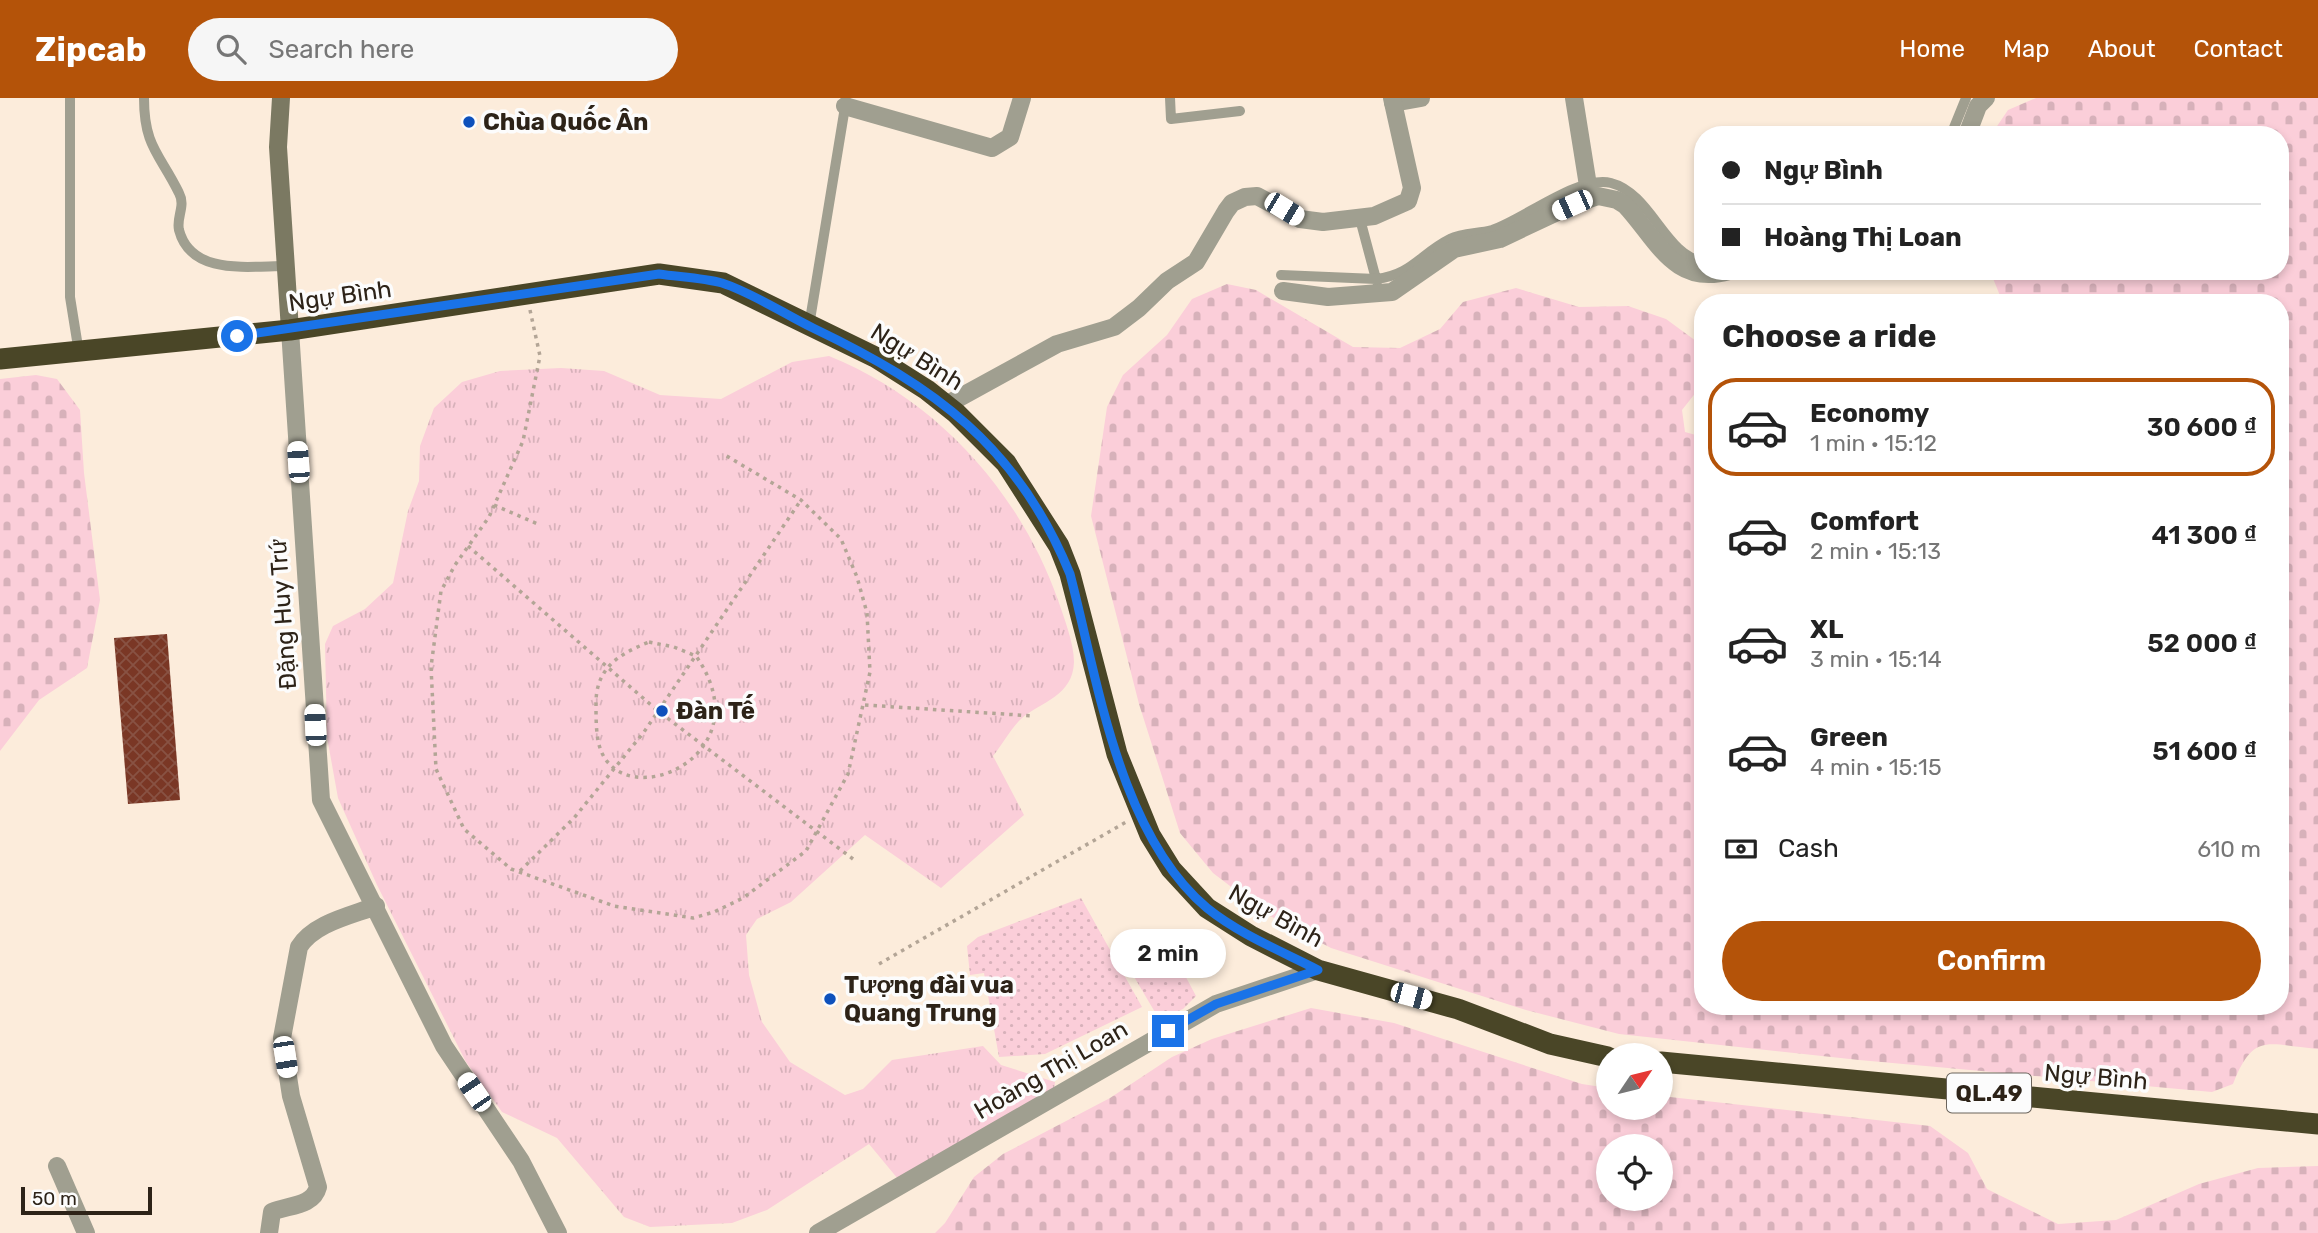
<!DOCTYPE html>
<meta charset="utf-8">
<style>
:root{--surface:#fff;--page:#f6f6f6;--text:#222;--muted:#767676;--line:#e0e0e0;--accent:#b45309}
body{margin:0;font-family:Rubik,sans-serif;background:var(--page);color:var(--text);height:100vh;display:flex;flex-direction:column;font-size:26px;white-space:nowrap}
*{box-sizing:border-box;margin:0}
p{font-size:23px;color:var(--muted)}
.icon{flex:none;width:38px;height:38px;fill:none;stroke:currentColor;stroke-width:2;stroke-linecap:round;stroke-linejoin:round}
.map{position:relative;flex:1;overflow:hidden}
.side{position:absolute;left:1694px;top:196px;width:595px;height:721px;display:flex;flex-direction:column;background:var(--surface);border-radius:28px;box-shadow:0 4px 10px #0003}
.side>*{flex:none}
.hud{position:absolute;left:1694px;top:28px;width:595px;height:154px;border-radius:28px;box-shadow:0 4px 10px #0003;display:grid;align-content:center;height:154px;padding:0 28px;background:var(--surface)}
.needle{width:46px;rotate:55deg}
.tools{position:absolute;left:1596px;top:945px;display:grid;gap:14px}
.tools a{display:grid;place-items:center;width:77px;height:77px;border-radius:50%;background:var(--surface);box-shadow:0 4px 10px #0003;font-size:35px}
.scale{position:absolute;left:21px;bottom:18px;width:131px;box-sizing:border-box;padding-left:7px;border:4px solid #2d2318;border-top:0;font-size:19px;line-height:24px;white-space:nowrap;color:#2d2318;-webkit-text-stroke:5px #fcfcfc;paint-order:stroke}
.end{position:absolute;width:32px;height:32px;margin:-16px;border:9px solid #1a73e8;background:#fff;box-shadow:0 0 0 4px #fff}
.from{border-radius:50%}
.bubble{position:absolute;height:49px;border-radius:24px;background:var(--surface);box-shadow:0 4px 10px #0003;font-size:23px;font-weight:600;line-height:49px;text-align:center}
.car{position:absolute;width:21px;height:42px;margin:-21px -10px;border-radius:9px;box-shadow:0 0 5px 2px #0007;background:linear-gradient(#fff 24%,#345 0 40%,#fff 0 76%,#345 0 86%,#fff 0)}
.hud b{display:flex;align-items:center;gap:24px;height:66px;font-size:26px}
.hud b+b{border-top:2px solid var(--line)}
.hud i{width:18px;height:18px;background:var(--text)}
ul{padding:0;list-style:none}
li{display:flex;align-items:center;gap:21px;height:98px;margin:0 14px 10px;padding:0 14px;border:4px solid transparent;border-radius:28px}
li div{flex:1}
li b{display:block;font-size:26px}
li em{font-style:normal;font-weight:600}
li.selected{border-color:var(--accent)}
li>.icon{width:63px;height:63px;stroke-width:1.5}
h2{padding:0 28px;font-size:32px;line-height:84px}
.pay{display:flex;align-items:center;gap:18px;height:77px;padding:0 28px;font-size:26px}
.pay p{margin-inline-start:auto}
.cta{display:flex;gap:14px;margin-top:auto;padding:14px 28px}
.cta a{flex:1;height:80px;border-radius:42px;background:var(--accent);color:#fff;font-size:28px;font-weight:600;line-height:80px;text-align:center}
header{display:flex;align-items:center;gap:42px;box-sizing:border-box;height:98px;padding:0 35px;background:var(--accent);color:#fff}
header strong{font-size:33px}
nav{display:flex;gap:38px;margin-inline-start:auto;font-size:24px}
.search{width:490px;height:63px;background:var(--page);display:flex;align-items:center;gap:18px;box-sizing:border-box;padding:0 24px;border-radius:38px;color:var(--muted);font-size:26px}
.map>svg:first-child{display:block}
.grass{fill:url(#grass-dots)}
.cemetery{fill:url(#cemetery-stones);fill-rule:evenodd}
.park{fill:url(#park-tufts)}
.building{fill:url(#building-cross-hatch)}
.lines{fill:none;stroke-linecap:round;stroke-linejoin:round}
.path{stroke:#b3a596;stroke-width:3.5;stroke-dasharray:3.5 5;stroke-linecap:butt}
.lane{stroke:#a09f90;stroke-width:10}
.street{stroke:#a09f90;stroke-width:18}
.secondary{stroke:#7b7962;stroke-width:18}
.highway{stroke:#4a4627;stroke-width:21}
.route{stroke:#1a73e8;stroke-width:9}
.poi-dot{fill:#0e51bc;stroke:#fcfcfc;stroke-width:2.5}
.labels{text-anchor:middle;dominant-baseline:central;stroke-width:7;stroke-linejoin:round;paint-order:stroke}
.shield{fill:#fcfcfc;stroke:#6b645c;stroke-width:2}
.shield-label{font-size:23px;font-weight:bold;fill:#2d2318}
.poi-label{font-size:24px;font-weight:bold;fill:#2d2318;stroke:#fcfcfc;text-anchor:start}
.street-label{font-size:24px;fill:#2d2318;stroke:#fcfcfc}
</style>
<header>
<strong>Zipcab</strong>
<div class="search"><svg class="icon" aria-label="search" viewBox="0 0 24 24"><circle cx="10" cy="10" r="6"/><path d="M15 15l6 6"/></svg>Search here</div>
<nav><a>Home</a><a>Map</a><a>About</a><a>Contact</a></nav>
</header>
<div class="map">
<svg width="2318" height="1135" viewBox="0 0 2318 1135">
<defs>
<pattern id="grass-dots" width="8" height="8" patternUnits="userSpaceOnUse" patternTransform="scale(1.75)"><rect width="8" height="8" fill="#fbced9"/><path d="M2 2h.1M6 6h.1" fill="none" stroke="#d7b1ba" stroke-width="1.8" stroke-linecap="round"/></pattern>
<pattern id="cemetery-stones" width="16" height="16" patternUnits="userSpaceOnUse" patternTransform="scale(1.75)"><rect width="16" height="16" fill="#fbced9"/><path d="M2 7V4a2 2 0 0 1 4 0v3zM10 15v-3a2 2 0 0 1 4 0v3z" fill="#d7b1ba"/></pattern>
<pattern id="park-tufts" width="24" height="20" patternUnits="userSpaceOnUse" patternTransform="scale(1.75)"><rect width="24" height="20" fill="#fbced9"/><path d="M3 7l-1-3M5 7V3M7 7l1-3M15 17l-1-3M17 17v-4M19 17l1-3" fill="none" stroke="#d7b1ba"/></pattern>
<pattern id="building-cross-hatch" width="8" height="8" patternUnits="userSpaceOnUse" patternTransform="scale(1.75)"><rect width="8" height="8" fill="#7a3725"/><path d="M0 0l8 8M0 8l8-8" fill="none" stroke="#885243"/></pattern>
</defs>
<rect width="100%" height="100%" fill="#fcecdb"/>
<!-- grass -->
<g class="grass">
<path d="M1081 800 1142 909 1045 956 999 959 984 875 970 877 967 848 978 839Z"/>
<path d="M1172 853 1196 898 1183 911 1159 921 1123 860Z"/>
</g>
<!-- cemetery -->
<g class="cemetery">
<path d="M2036 0H2318V951C2267 947 2254 933 2233 986L2212 994 1859 962 1619 936 1526 912 1331 850 1268 817 1213 775 1180 735 1139 606 1091 418 1107 309 1123 277 1167 237 1192 201 1227 186 1256 192 1353 249 1400 250 1440 231 1463 204 1516 190 1579 209 1628 208 1666 221 1696 243 1703 274 1697 293 1682 312 1685 334 1703 339V908H2280V205H2003L1990 173H2280V37H1991L2008 12Z"/>
<path d="M36 277 57 281 80 312 84 375 100 502 87 570 39 602 0 653V281Z"/>
<path d="M1311 910 1394 925 1582 986 1608 990V1010H1661V998L1930 1028 1968 1055 1987 1091 2058 1126 2116 1122 2199 1086 2258 1070 2318 1068V1135H935L945 1125 974 1079 1003 1056 1110 1000 1172 959 1212 941ZM1608 1048H1661V1101H1608Z"/>
</g>
<!-- park -->
<path class="park" d="M829 258C936 301 1020 394 1058 502 1064 520 1074 545 1074 564 1073 598 1041 604 1022 620 1011 630 1002 647 993 658L1024 717 941 790 865 737 791 804 757 821 746 837 749 877 762 924 790 964 845 997 863 991 892 962 983 948 1001 967 1055 984 1054 991 898 1081 869 1046 767 1112 732 1125 650 1129 624 1119 557 1040 502 1014 466 964 377 787 338 700 327 639 325 546 333 528 365 511 393 485 408 413 419 383 420 348 434 310 462 284 500 273 561 270 604 273 660 297 721 301 792 264Z"/>
<!-- building -->
<path class="building" d="M167 536 180 702 128 706 114 540Z"/>
<g class="lines">
<!-- path -->
<g class="path">
<path d="M530 212 540 258 523 343 489 419 455 467 441 493 431 569 436 671 464 731 511 771 614 808 693 820 714 814 743 800 806 753 848 676 870 574 867 515 857 479 841 441 801 402 725 357"/>
<path d="M494 407 540 427"/>
<path d="M468 448 658 613 853 761"/>
<path d="M649 544 674 549 696 558C766 658 623 719 600 650 596 638 596 621 596 608 595 571 617 557 649 544Z"/>
<path d="M865 607 1034 618"/>
<path d="M520 773 574 720 644 634 801 402"/>
<path d="M879 866 1126 724"/>
</g>
<!-- lane -->
<g class="lane">
<path d="M70 0V199L79 255"/>
<path d="M144 0C144 49 160 56 179 95 186 108 176 119 179 132 191 178 249 168 286 168"/>
<path d="M1170 0 1171 21 1240 13"/>
<path d="M1951 37 1966 0"/>
<path d="M1360 121 1376 181C1412 177 1420 156 1450 141 1463 134 1478 136 1492 132 1523 122 1578 77 1611 85 1651 95 1666 159 1703 163"/>
<path d="M1281 177 1376 181 1377 184"/>
<path d="M809 228 846 3"/>
</g>
<!-- street -->
<g class="street">
<path d="M1574 0 1590 100"/>
<path d="M1393 5 1421 0"/>
<path d="M845 8 992 50 1010 39 1022 0"/>
<path d="M1967 37 1978 8 1986 0"/>
<path d="M1283 193 1328 199 1392 194 1454 151 1500 141 1572 107 1598 98 1617 102 1625 107C1657 141 1674 189 1729 173"/>
<path d="M290 232 321 702 444 948 521 1063 558 1135"/>
<path d="M946 307 1057 246 1114 229 1139 210 1167 183 1196 164 1226 113 1232 105 1245 99 1257 98 1300 121 1323 124 1374 118 1408 103 1412 90 1392 0"/>
<path d="M57 1068 86 1135"/>
<path d="M269 1135 272 1114C287 1107 313 1109 318 1089L291 998 282 940 299 849C314 825 350 818 376 808"/>
<path d="M818 1135 1216 906 1318 872"/>
</g>
<!-- secondary -->
<path class="secondary" d="M281 0 278 49 290 232"/>
<!-- highway -->
<g class="highway">
<path d="M0 261 290 232 659 176 723 185 875 259 927 292 956 315 1006 365 1059 448 1070 476 1117 656 1150 737 1171 771 1207 810 1251 838 1318 872 1458 911 1550 946 1608 959"/>
<path d="M1661 964 2318 1026"/>
</g>
</g>
<g class="lines">
<!-- route -->
<path class="route" d="M237 238 659 176C680 179 703 180 722 185 753 195 784 216 813 230 934 288 1018 348 1070 476 1098 583 1119 736 1207 810 1239 836 1281 853 1318 872L1216 906 1168 933"/>
</g>
<!-- markers -->
<g class="poi-dot">
<circle cx="469" cy="24" r="7"/>
<circle cx="662" cy="613" r="7"/>
<circle cx="830" cy="901" r="7"/>
</g>
<g class="labels">
<!-- shield labels -->
<rect class="shield" x="1947" y="975.5" width="84" height="39" rx="5"/>
<g class="shield-label">
<text x="1989" y="995">QL.49</text>
</g>
<!-- poi labels -->
<g class="poi-label">
<text x="483" y="24">Chùa Quốc Ân</text>
<text x="676" y="613">Đàn Tế</text>
<text x="844" y="887">Tượng đài vua<tspan x="844" dy="28">Quang Trung</tspan></text>
</g>
<!-- street labels -->
<g class="street-label">
<text transform="translate(340 198) rotate(-8)">Ngự Bình</text>
<text transform="translate(917 259) rotate(32)">Ngự Bình</text>
<text transform="translate(283 516) rotate(-94)">Đặng Huy Trứ</text>
<text transform="translate(1276 818) rotate(29)">Ngự Bình</text>
<text transform="translate(1051 972) rotate(-30)">Hoàng Thị Loan</text>
<text transform="translate(2096 979) rotate(5)">Ngự Bình</text>
</g>
</g>
</svg>
<div class="tools">
<a><svg class="needle" viewBox="-14 -14 28 28"><path d="M0-13l5 13h-10z" fill="#e53935"/><path d="M0 13l5-13h-10z" fill="#767676"/></svg></a>
<a><svg class="icon" aria-label="locate" viewBox="0 0 24 24"><circle cx="12" cy="12" r="6"/><path d="M12 2v4M12 18v4M2 12h4M18 12h4"/></svg></a>
</div>
<div class="scale">50 m</div>
<i class="end from" style="left:237px;top:238px"></i>
<i class="end" style="left:1168px;top:933px"></i>
<div class="bubble" style="left:1110px;top:831px;width:116px">2 min</div>
<i class="car" style="left:1572px;top:107px;rotate:246deg"></i>
<i class="car" style="left:1284px;top:111px;rotate:121deg"></i>
<i class="car" style="left:298px;top:364px;rotate:356deg"></i>
<i class="car" style="left:315px;top:627px;rotate:357deg"></i>
<i class="car" style="left:1411px;top:898px;rotate:105deg"></i>
<i class="car" style="left:285px;top:959px;rotate:171deg"></i>
<i class="car" style="left:474px;top:994px;rotate:326deg"></i>
<div class="hud">
<b><i class="from"></i>Ngự Bình</b>
<b><i></i>Hoàng Thị Loan</b>
</div>
<section class="side">
<h2>Choose a ride</h2>
<ul>
<li class="selected"><svg class="icon" aria-label="car" viewBox="0 0 24 24"><path d="M5 17H2v-5l4-1 3-4h7l3 4 3 1v5h-3M9 17h6M6 11h13"/><circle cx="7" cy="17" r="2"/><circle cx="17" cy="17" r="2"/></svg><div><b>Economy</b><p>1 min · 15:12</p></div><em>30 600 ₫</em></li>
<li><svg class="icon" aria-label="car" viewBox="0 0 24 24"><path d="M5 17H2v-5l4-1 3-4h7l3 4 3 1v5h-3M9 17h6M6 11h13"/><circle cx="7" cy="17" r="2"/><circle cx="17" cy="17" r="2"/></svg><div><b>Comfort</b><p>2 min · 15:13</p></div><em>41 300 ₫</em></li>
<li><svg class="icon" aria-label="car" viewBox="0 0 24 24"><path d="M5 17H2v-5l4-1 3-4h7l3 4 3 1v5h-3M9 17h6M6 11h13"/><circle cx="7" cy="17" r="2"/><circle cx="17" cy="17" r="2"/></svg><div><b>XL</b><p>3 min · 15:14</p></div><em>52 000 ₫</em></li>
<li><svg class="icon" aria-label="car" viewBox="0 0 24 24"><path d="M5 17H2v-5l4-1 3-4h7l3 4 3 1v5h-3M9 17h6M6 11h13"/><circle cx="7" cy="17" r="2"/><circle cx="17" cy="17" r="2"/></svg><div><b>Green</b><p>4 min · 15:15</p></div><em>51 600 ₫</em></li>
</ul>
<div class="pay"><svg class="icon" aria-label="cash" viewBox="0 0 24 24"><path d="M3 7h18v10H3z"/><circle cx="12" cy="12" r="2"/></svg>Cash<p>610 m</p></div>
<div class="cta"><a>Confirm</a></div>
</section>
</div>
